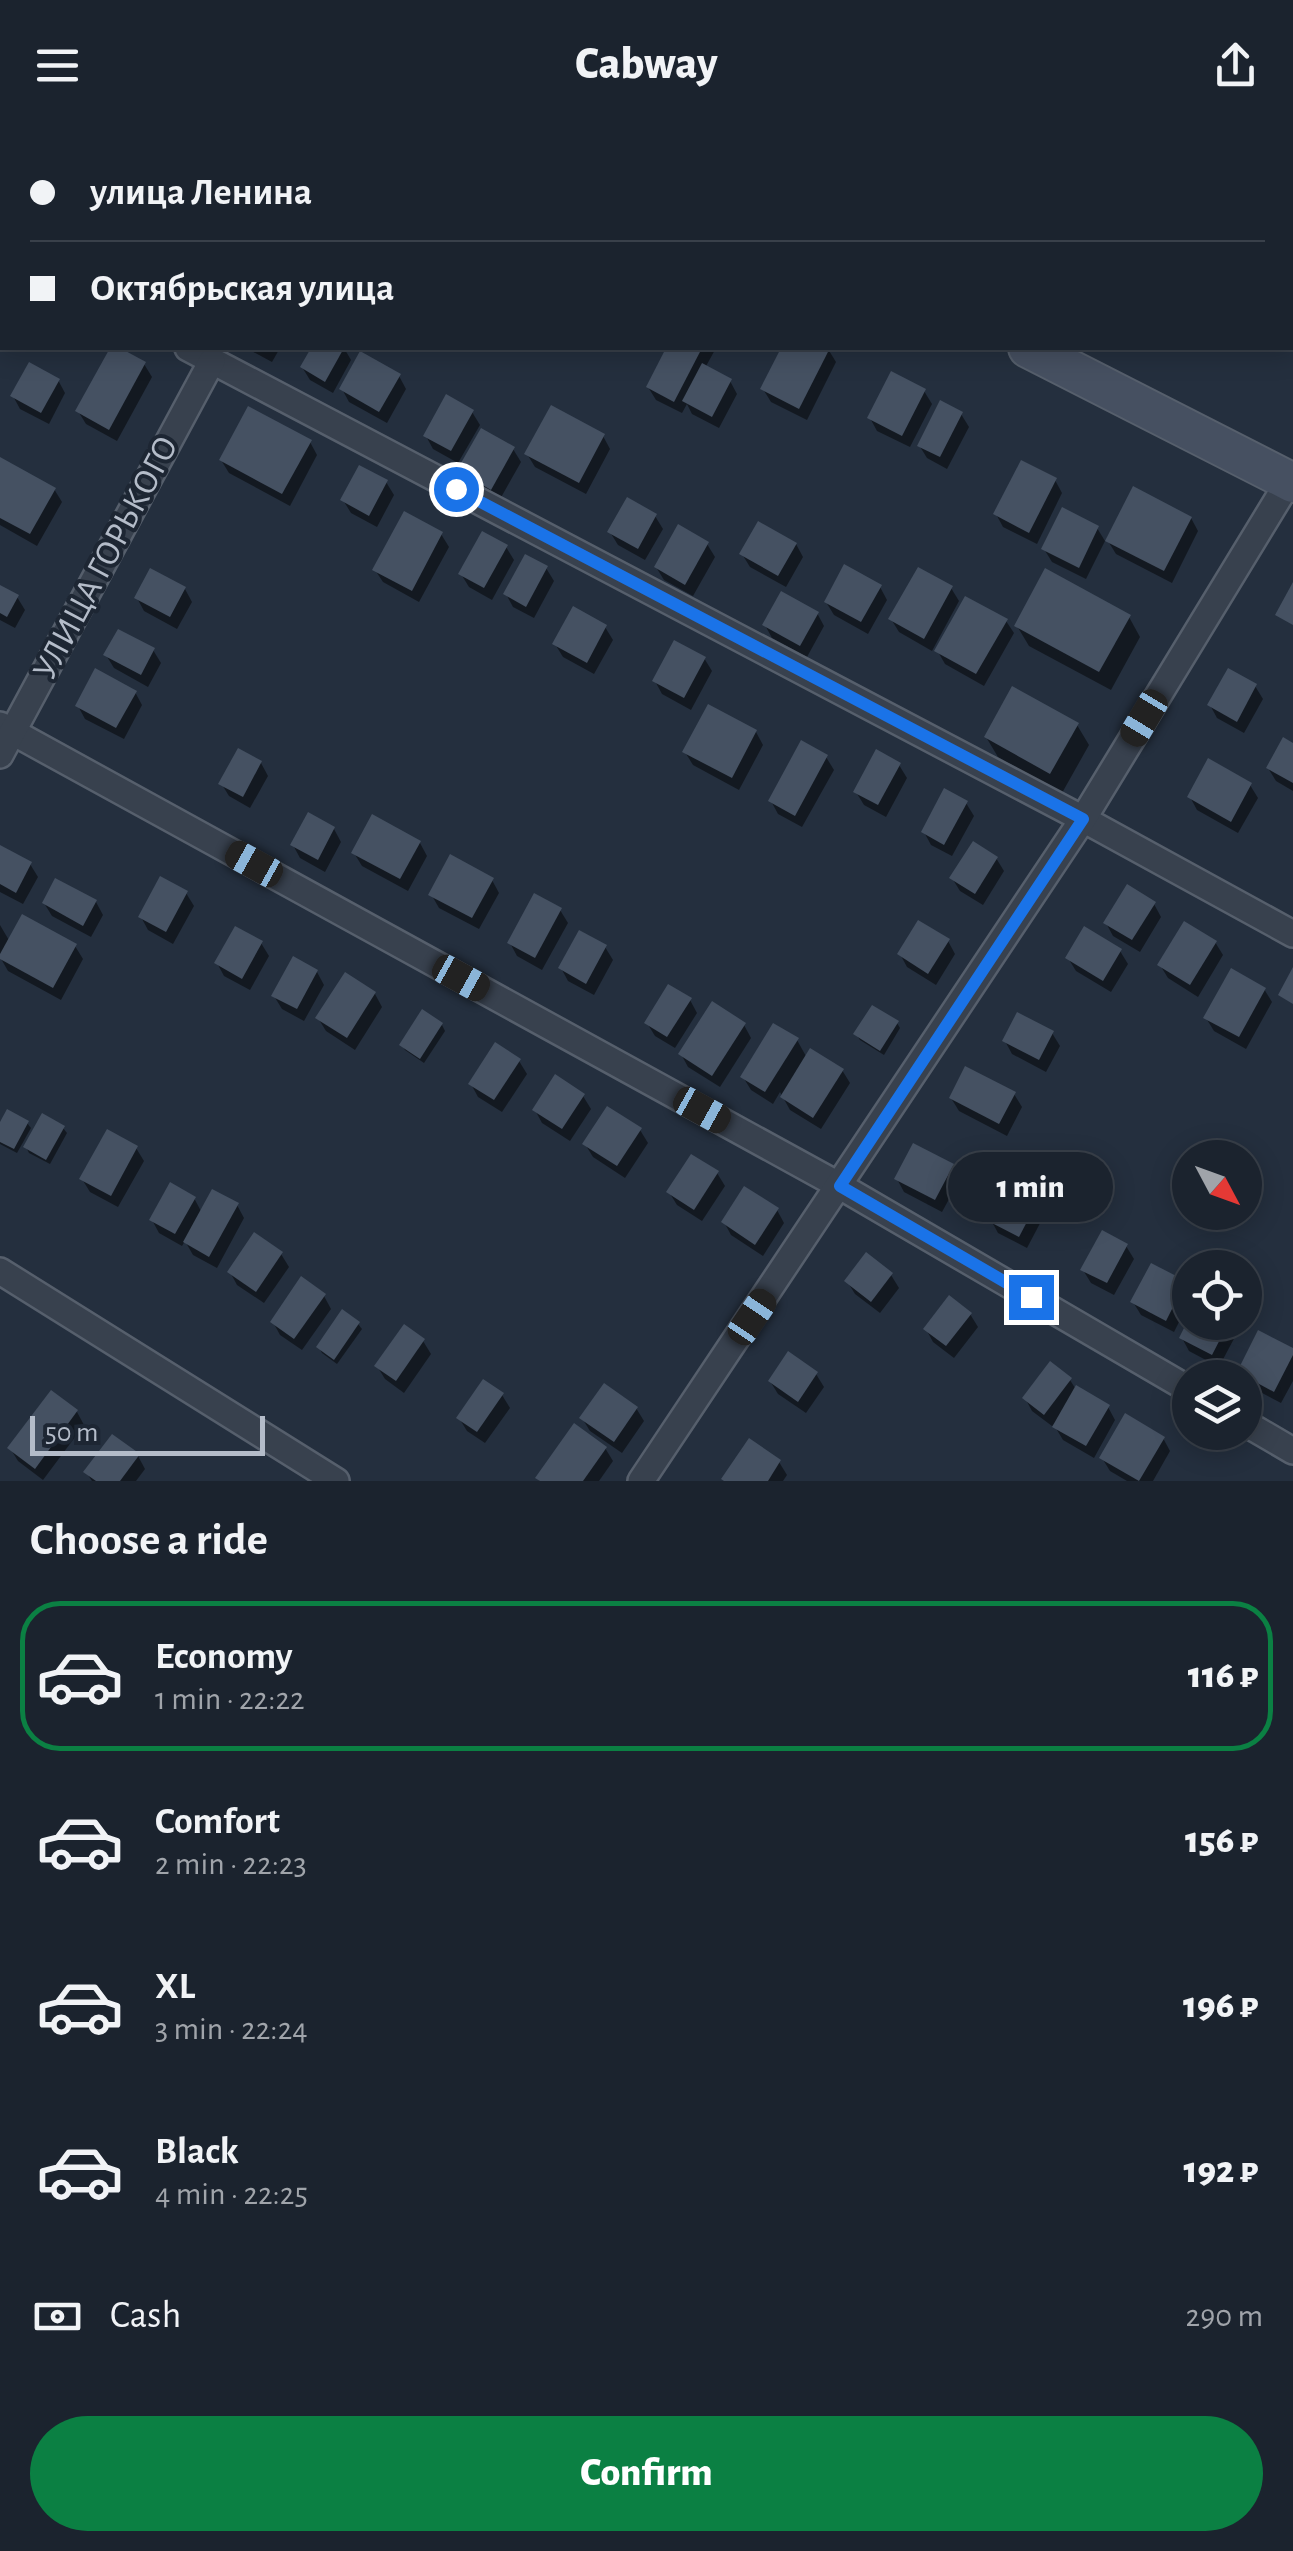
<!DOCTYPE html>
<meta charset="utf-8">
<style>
:root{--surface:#1b232e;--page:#282f3a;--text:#f1f3f6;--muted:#a0a4aa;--line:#39404a;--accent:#0b8043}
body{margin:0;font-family:"Alegreya Sans",sans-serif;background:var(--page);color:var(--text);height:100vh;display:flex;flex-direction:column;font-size:38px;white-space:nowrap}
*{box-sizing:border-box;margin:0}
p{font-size:32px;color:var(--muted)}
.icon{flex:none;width:55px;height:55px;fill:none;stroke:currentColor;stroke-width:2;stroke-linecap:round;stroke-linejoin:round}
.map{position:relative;height:1351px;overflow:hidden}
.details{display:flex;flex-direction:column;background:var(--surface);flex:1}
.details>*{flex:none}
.banner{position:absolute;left:0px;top:0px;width:1295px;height:220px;box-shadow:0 5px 25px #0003,0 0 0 2px var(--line);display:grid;align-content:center;height:220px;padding:0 30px;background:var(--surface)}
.needle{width:65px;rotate:131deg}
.fabs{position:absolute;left:1172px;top:1010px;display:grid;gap:20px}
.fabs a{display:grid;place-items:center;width:90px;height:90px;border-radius:50%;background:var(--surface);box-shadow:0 5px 25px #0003,0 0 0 2px var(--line);font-size:50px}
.scale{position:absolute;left:30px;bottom:25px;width:235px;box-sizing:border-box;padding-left:10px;border:5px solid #b4bcc9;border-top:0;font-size:28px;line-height:35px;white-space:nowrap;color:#b4bcc9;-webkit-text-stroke:8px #1d2633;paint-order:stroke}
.end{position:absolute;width:45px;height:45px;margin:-22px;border:12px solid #1a73e8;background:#fff;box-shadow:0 0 0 5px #fff}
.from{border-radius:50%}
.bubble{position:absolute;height:70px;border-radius:35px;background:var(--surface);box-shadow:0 5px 25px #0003,0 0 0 2px var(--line);font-size:32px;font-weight:800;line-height:70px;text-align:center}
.car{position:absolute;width:30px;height:60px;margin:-30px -15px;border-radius:12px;box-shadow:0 0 8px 2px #0007;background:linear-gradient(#222 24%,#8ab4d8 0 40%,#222 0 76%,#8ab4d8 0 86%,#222 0)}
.banner b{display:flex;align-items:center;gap:35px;height:95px;font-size:38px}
.banner b+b{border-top:2px solid var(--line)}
.banner i{width:25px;height:25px;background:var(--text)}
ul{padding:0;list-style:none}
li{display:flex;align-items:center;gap:30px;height:150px;margin:0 20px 15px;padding:0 10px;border:5px solid transparent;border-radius:40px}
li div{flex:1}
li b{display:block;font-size:38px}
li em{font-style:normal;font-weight:800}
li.selected{border-color:var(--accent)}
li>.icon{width:90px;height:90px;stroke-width:1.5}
h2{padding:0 30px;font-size:45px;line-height:120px}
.pay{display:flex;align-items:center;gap:25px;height:110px;padding:0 30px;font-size:38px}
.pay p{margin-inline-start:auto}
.button{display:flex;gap:20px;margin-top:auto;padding:20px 30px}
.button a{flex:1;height:115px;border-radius:60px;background:var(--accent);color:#fff;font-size:40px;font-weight:800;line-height:115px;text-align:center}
header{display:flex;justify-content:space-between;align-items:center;height:130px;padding:0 30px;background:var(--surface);font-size:45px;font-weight:800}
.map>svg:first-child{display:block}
.shadow{fill:#0007}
.building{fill:#455162}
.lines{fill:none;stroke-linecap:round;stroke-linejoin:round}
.street-casing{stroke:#565f6c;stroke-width:30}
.secondary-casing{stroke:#565f6c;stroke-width:42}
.street{stroke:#38414e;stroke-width:25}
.secondary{stroke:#465061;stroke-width:38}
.route{stroke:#1a73e8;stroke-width:12}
.labels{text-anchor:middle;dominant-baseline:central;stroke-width:8;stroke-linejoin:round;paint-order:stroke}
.street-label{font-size:35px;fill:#b4bcc9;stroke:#1d2633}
</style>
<header><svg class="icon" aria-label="menu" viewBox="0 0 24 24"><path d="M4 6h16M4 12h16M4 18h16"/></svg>Cabway<svg class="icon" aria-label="share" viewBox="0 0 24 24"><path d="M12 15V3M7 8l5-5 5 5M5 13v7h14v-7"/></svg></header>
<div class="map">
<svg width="1293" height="1351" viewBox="0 0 1293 1351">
<rect width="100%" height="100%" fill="#242f3e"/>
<!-- shadow -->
<g class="shadow">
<path d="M371 0H417L416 2H369Z"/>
<path d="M761 0H868L867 2H766Z"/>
<path d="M1054 0H1096L1095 2H1059Z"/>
<path d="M0 23 2 24V90L0 89Z"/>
<path d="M112 218 144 234 152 247 117 311 86 294 78 281Z"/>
<path d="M246 218H280L272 232Z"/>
<path d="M314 218H344L351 230 333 263 310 250 302 237Z"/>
<path d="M669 218H716L705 238 730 251 737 264 719 298 692 284 687 274 682 283 656 270 648 257Z"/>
<path d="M784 218H825L828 219 836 232 807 290 771 272 763 259Z"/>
<path d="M399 246 406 259 387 293 349 272 342 259Z"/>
<path d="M58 250 65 263 49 294 20 279 13 266Z"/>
<path d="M924 261 932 274 910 317 877 301 870 288Z"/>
<path d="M472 282 480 295 458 333 433 319 426 306Z"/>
<path d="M961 284 969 297 947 339 927 328 919 315Z"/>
<path d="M603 306 610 319 586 364 535 337 527 324Z"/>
<path d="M310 312 317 325 290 376 229 343 221 330Z"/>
<path d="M513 319 521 332 499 371 468 353 460 340Z"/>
<path d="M0 334 54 359 62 372 37 416 0 395Z"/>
<path d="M1055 350 1062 363 1037 414 1003 397 996 384Z"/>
<path d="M386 352 394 365 377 397 351 383 343 370Z"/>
<path d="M655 386 663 399 645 430 618 415 610 402Z"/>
<path d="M1191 388 1198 401 1172 453 1116 424 1108 411Z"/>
<path d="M1097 398 1105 411 1086 449 1052 432 1044 419Z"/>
<path d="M441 404 449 417 419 472 383 452 375 440Z"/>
<path d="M707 414 715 427 693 466 664 450 656 437Z"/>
<path d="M796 414 803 427 786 457 750 437 742 424Z"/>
<path d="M506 417 514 430 492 470 469 457 461 444Z"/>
<path d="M546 438 554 451 534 488 513 477 506 464Z"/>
<path d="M880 457 887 470 868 504 834 485 826 472Z"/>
<path d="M0 458 17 467 25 480 15 498 0 490Z"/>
<path d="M951 458 959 471 932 521 899 502 891 489Z"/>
<path d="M185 459 192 472 177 499 144 481 137 468Z"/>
<path d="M817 483 824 496 807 527 772 508 765 495Z"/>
<path d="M1129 487 1140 507 1111 560 1029 516 1017 496Z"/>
<path d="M1006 491 1014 503 984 556 945 534 937 520Z"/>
<path d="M605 497 613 510 594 544 563 527 555 514Z"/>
<path d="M153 520 161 533 148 557 114 538 106 525Z"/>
<path d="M704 528 712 541 691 580 662 564 655 551Z"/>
<path d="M1255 556 1263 569 1244 603 1217 588 1210 575Z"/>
<path d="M135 562 142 575 124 609 85 589 78 576Z"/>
<path d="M1077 595 1089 615 1062 663 998 627 986 607Z"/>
<path d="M756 602 763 615 739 660 693 635 685 622Z"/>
<path d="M1293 615V661L1276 651 1268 638Z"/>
<path d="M826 627 834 640 802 697 778 684 771 671Z"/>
<path d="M261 633 268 646 250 678 229 666 221 653Z"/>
<path d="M899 635 907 648 886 687 864 675 856 662Z"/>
<path d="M1250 655 1258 668 1238 703 1197 680 1190 667Z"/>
<path d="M966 673 974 686 952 726 931 715 924 702Z"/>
<path d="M334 699 341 712 325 742 300 728 293 715Z"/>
<path d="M420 713 427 726 408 761 362 736 354 723Z"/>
<path d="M0 718 30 734 38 747 23 774 0 762Z"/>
<path d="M996 728 1004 741 983 775 960 761 952 748Z"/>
<path d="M492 750 499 763 479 799 439 778 431 764Z"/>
<path d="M186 763 194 776 173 814 148 800 141 787Z"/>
<path d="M96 772 103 785 91 807 52 786 44 773Z"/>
<path d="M1154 774 1161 787 1140 822 1113 806 1106 793Z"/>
<path d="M560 780 568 793 542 840 517 826 510 813Z"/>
<path d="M0 795 10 812 75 816 83 829 61 870 8 841 0 827Z"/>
<path d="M948 811 955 824 936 855 907 837 900 824Z"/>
<path d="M1215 812 1223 825 1198 867 1168 848 1160 835Z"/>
<path d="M261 813 269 826 250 860 224 846 217 833Z"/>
<path d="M605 817 613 830 594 865 568 851 561 838Z"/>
<path d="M1120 821 1128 834 1111 862 1076 841 1068 828Z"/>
<path d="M317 842 324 855 304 891 282 879 274 866Z"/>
<path d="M346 846 375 864 382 877 355 920 326 901 318 888Z"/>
<path d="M1264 859 1272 872 1246 919 1214 901 1206 888Z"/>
<path d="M690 870 697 883 675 918 655 906 647 893Z"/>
<path d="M897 893 900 898 884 925 860 910 856 904Z"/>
<path d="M442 895 445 901 424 933 405 920 402 915Z"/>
<path d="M744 895 751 908 720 957 688 937 681 924Z"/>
<path d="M1052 903 1060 916 1046 942 1012 924 1005 911Z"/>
<path d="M797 910 807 928 842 940 850 953 821 999 790 980 780 962 773 974 751 960 743 947Z"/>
<path d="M519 931 527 944 502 982 478 967 471 954Z"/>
<path d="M1014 964 1022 977 1007 1006 959 981 951 968Z"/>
<path d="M583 966 591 979 570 1011 542 993 535 980Z"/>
<path d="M27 993 31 998 17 1023 0 1014V997Z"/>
<path d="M63 998 67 1003 50 1034 29 1023 26 1017Z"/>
<path d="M640 1000 648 1013 625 1048 593 1027 585 1014Z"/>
<path d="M136 1018 144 1031 118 1077 90 1062 82 1049Z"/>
<path d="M952 1036 960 1049 942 1082 904 1062 897 1049Z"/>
<path d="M717 1043 725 1056 702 1091 677 1075 669 1062Z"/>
<path d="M1040 1067 1047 1080 1027 1118 998 1103 991 1090Z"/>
<path d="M194 1068 202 1083 237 1075 244 1088 217 1138 193 1125 185 1111 182 1116 159 1103 152 1090Z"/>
<path d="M777 1080 784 1093 763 1126 731 1105 724 1092Z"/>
<path d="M1126 1116 1134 1129 1114 1165 1091 1153 1083 1140Z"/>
<path d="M281 1124 289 1137 264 1173 237 1155 230 1142Z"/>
<path d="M891 1145 899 1158 880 1183 855 1164 847 1151Z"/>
<path d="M1185 1153 1190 1162V1170L1174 1202 1141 1185 1133 1172Z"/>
<path d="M324 1166 331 1179 302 1220 280 1205 273 1192Z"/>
<path d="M970 1184 978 1197 954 1228 933 1212 926 1199Z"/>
<path d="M1190 1192H1233L1238 1201 1219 1237 1189 1221 1182 1208Z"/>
<path d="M358 1194 362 1199 337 1234 322 1223 319 1217Z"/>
<path d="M423 1211 431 1224 404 1263 385 1249 377 1236Z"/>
<path d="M1293 1221V1251L1281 1273 1247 1255 1245 1248 1239 1242Z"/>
<path d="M816 1244 824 1257 806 1283 778 1264 770 1251Z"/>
<path d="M1070 1250 1075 1258 1108 1277 1115 1290 1094 1328 1063 1310 1054 1295 1052 1296 1032 1281 1025 1268Z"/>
<path d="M51 1263 77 1282 84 1295 43 1350 18 1331 10 1318Z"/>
<path d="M502 1265 510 1278 485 1313 467 1301 459 1288Z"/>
<path d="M636 1278 644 1291 622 1323 590 1301 582 1288Z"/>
<path d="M1163 1308 1170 1321 1153 1351H1127L1110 1341 1102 1328Z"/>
<path d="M605 1318 613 1331 599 1351H540L538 1348Z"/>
<path d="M138 1326 145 1339 136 1351H92L86 1342Z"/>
<path d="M779 1332 787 1345 783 1351H725Z"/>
</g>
<!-- building -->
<g class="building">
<path d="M110 218H120L146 232 109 300 75 281Z"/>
<path d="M311 218H344L325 252 300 237Z"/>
<path d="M666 218H702L674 272 646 257Z"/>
<path d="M781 218H830L799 279 760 259Z"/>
<path d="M360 221 401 244 379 282 339 259Z"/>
<path d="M29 232 60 249 41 283 10 266Z"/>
<path d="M702 233 732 249 712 287 682 271Z"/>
<path d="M891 241 926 259 902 306 867 288Z"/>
<path d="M446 264 474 280 451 321 423 306Z"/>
<path d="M940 270 963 282 940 327 917 316Z"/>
<path d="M551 275 605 304 579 353 524 324Z"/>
<path d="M248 276 312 310 282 364 219 330Z"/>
<path d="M481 298 515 317 491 360 457 340Z"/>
<path d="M0 327 56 358 30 404 0 388Z"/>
<path d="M1021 330 1057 348 1029 403 993 384Z"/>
<path d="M359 335 388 350 369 386 340 370Z"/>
<path d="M1133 356 1192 387 1164 441 1105 411Z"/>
<path d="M627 367 657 384 638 419 607 402Z"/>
<path d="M1062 377 1099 396 1079 438 1041 419Z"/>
<path d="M404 381 443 402 412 461 372 440Z"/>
<path d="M758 391 797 413 778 446 739 424Z"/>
<path d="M678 394 709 412 685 455 654 437Z"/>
<path d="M482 401 508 415 484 458 458 444Z"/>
<path d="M525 424 548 436 526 477 503 464Z"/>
<path d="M844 434 882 455 861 492 824 472Z"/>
<path d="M918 437 953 456 924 509 888 489Z"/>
<path d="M150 438 186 457 170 487 134 468Z"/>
<path d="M1045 438 1131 485 1099 542 1014 496Z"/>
<path d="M1293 452V495L1275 485Z"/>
<path d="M0 455 19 465 7 487 0 483Z"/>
<path d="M781 461 819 482 800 516 762 495Z"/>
<path d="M965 466 1008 489 976 544 934 521Z"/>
<path d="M573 476 607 495 587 533 552 514Z"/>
<path d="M118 499 155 518 141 545 103 525Z"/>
<path d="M674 510 706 527 684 568 652 551Z"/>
<path d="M95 538 137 561 116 598 75 576Z"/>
<path d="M1228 538 1257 554 1237 592 1207 575Z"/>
<path d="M1012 556 1079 593 1050 644 984 607Z"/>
<path d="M708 574 757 600 732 648 682 622Z"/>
<path d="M1283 607 1293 613V653L1266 638Z"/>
<path d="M801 610 828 625 795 686 768 671Z"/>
<path d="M238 618 262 631 243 667 218 654Z"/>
<path d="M876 619 901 633 878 675 853 662Z"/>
<path d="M1208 628 1252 653 1231 692 1187 667Z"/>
<path d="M944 658 968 671 944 715 921 702Z"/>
<path d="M308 682 335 697 318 730 290 715Z"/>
<path d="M372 684 421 711 400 749 351 723Z"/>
<path d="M973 711 998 727 975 764 949 748Z"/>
<path d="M0 715 32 732 16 763 0 754Z"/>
<path d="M450 724 494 748 472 788 428 765Z"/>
<path d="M160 746 188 761 166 802 138 787Z"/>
<path d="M55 748 97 770 83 796 42 773Z"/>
<path d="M1127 754 1156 772 1132 810 1103 793Z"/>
<path d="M534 763 562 778 535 828 507 813Z"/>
<path d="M22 784 77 814 53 858 0 829V824Z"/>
<path d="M918 790 950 809 928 844 897 824Z"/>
<path d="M1184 791 1217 811 1190 855 1157 835Z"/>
<path d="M235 796 263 811 242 849 214 833Z"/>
<path d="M1084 796 1122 819 1103 851 1065 828Z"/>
<path d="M579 800 607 815 586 854 558 838Z"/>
<path d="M293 826 318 840 297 879 271 866Z"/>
<path d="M1293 837V874L1278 865Z"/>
<path d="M1231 838 1266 858 1239 907 1203 888Z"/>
<path d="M345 842 376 862 347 908 315 888Z"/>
<path d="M668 854 692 868 667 907 644 893Z"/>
<path d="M712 871 746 893 712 946 678 924Z"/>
<path d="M872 875 899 891 880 921 853 904Z"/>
<path d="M422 879 443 893 420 929 399 915Z"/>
<path d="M1017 882 1054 901 1039 930 1002 911Z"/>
<path d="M773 893 799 908 765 962 740 947Z"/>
<path d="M495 912 521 929 494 970 468 954Z"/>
<path d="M810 918 844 939 813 988 780 967Z"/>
<path d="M965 936 1016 962 999 994 949 968Z"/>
<path d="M555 944 585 964 562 999 532 980Z"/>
<path d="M607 976 642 998 617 1036 582 1014Z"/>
<path d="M7 979 29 991 14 1019 0 1012V992Z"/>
<path d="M42 983 65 996 46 1030 23 1017Z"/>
<path d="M107 999 138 1016 111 1066 79 1049Z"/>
<path d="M913 1013 954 1034 935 1070 894 1049Z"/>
<path d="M691 1024 719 1041 694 1080 666 1062Z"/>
<path d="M1010 1048 1041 1065 1019 1107 988 1091Z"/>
<path d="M170 1052 196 1067 175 1104 149 1090Z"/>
<path d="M744 1056 779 1078 755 1115 721 1092Z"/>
<path d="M212 1059 239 1073 209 1127 183 1112Z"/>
<path d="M1102 1100 1128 1114 1107 1153 1080 1140Z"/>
<path d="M254 1102 283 1122 256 1162 227 1142Z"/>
<path d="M866 1122 893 1143 871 1172 844 1151Z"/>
<path d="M1151 1133 1186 1151 1166 1191 1130 1172Z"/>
<path d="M301 1146 326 1164 294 1209 270 1192Z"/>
<path d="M949 1165 972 1183 946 1216 923 1199Z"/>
<path d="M342 1179 360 1192 334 1230 316 1217Z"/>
<path d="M1190 1186V1192H1229L1212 1225 1179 1208Z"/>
<path d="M404 1194 425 1209 396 1251 374 1236Z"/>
<path d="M1258 1200 1293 1218V1225L1274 1262 1237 1242Z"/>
<path d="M788 1221 818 1242 798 1272 768 1251Z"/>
<path d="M1050 1231 1072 1248 1044 1285 1022 1268Z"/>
<path d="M483 1249 504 1263 477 1302 456 1288Z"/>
<path d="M604 1253 638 1277 614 1312 579 1288Z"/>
<path d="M1076 1255 1110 1275 1086 1316 1052 1297Z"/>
<path d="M51 1260 78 1280 35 1339 7 1318Z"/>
<path d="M1125 1283 1165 1307 1139 1351 1099 1328Z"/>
<path d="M574 1293 607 1317 583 1351H540L535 1348Z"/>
<path d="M112 1304 140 1324 120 1351H96L83 1342Z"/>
<path d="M749 1308 781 1330 768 1351H724L721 1349Z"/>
</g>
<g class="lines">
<!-- street casing -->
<g class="street-casing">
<g id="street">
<path d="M0 112 2 113"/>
<path d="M188 218 1083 689 1293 804"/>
<path d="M0 595 840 1056 1190 1260"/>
<path d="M0 625 212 231"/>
<path d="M0 1141 336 1351"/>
<path d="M1245 1293 1293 1321"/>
<path d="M641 1351 1083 689 1289 351"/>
</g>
</g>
<!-- secondary casing -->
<g class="secondary-casing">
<g id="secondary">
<path d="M604 0 609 2"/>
<path d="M1028 218 1293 353"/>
</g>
</g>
<!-- street -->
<use href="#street" class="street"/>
<!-- secondary -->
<use href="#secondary" class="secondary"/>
</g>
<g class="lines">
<!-- route -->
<path class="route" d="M456 359 1083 689 840 1056 1031 1167"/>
</g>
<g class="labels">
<!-- street labels -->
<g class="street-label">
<text transform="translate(106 428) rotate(-62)">УЛИЦА ГОРЬКОГО</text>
</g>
</g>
</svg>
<div class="fabs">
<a><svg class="needle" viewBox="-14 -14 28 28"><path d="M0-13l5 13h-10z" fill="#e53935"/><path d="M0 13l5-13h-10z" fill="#a0a4aa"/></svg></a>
<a><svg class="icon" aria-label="locate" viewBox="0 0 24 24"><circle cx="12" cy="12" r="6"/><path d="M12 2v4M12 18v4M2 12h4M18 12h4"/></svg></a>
<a><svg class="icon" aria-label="layers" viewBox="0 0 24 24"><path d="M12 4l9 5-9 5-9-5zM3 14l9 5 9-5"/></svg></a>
</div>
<div class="scale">50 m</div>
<i class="end from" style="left:456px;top:359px"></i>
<i class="end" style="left:1031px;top:1167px"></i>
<div class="bubble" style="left:948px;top:1022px;width:165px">1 min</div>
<i class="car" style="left:1144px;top:588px;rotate:211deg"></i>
<i class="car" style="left:254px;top:734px;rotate:299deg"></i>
<i class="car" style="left:461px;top:848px;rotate:119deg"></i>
<i class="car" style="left:702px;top:980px;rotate:119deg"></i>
<i class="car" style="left:752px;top:1187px;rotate:34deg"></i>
<div class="banner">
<b><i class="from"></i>улица Ленина</b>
<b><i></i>Октябрьская улица</b>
</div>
</div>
<section class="details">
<h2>Choose a ride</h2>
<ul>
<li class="selected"><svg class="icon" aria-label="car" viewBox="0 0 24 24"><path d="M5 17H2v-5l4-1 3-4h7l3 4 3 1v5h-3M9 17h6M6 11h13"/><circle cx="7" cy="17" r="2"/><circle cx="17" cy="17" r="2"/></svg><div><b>Economy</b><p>1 min · 22:22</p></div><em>116 ₽</em></li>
<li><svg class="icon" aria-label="car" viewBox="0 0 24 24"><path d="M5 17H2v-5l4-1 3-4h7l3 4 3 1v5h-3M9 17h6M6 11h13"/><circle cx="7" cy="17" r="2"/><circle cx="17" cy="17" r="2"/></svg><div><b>Comfort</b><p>2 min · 22:23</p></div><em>156 ₽</em></li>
<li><svg class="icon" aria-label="car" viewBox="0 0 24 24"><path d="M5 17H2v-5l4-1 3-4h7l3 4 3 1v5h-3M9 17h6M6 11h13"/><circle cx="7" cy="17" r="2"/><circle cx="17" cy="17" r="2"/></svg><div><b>XL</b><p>3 min · 22:24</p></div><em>196 ₽</em></li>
<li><svg class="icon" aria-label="car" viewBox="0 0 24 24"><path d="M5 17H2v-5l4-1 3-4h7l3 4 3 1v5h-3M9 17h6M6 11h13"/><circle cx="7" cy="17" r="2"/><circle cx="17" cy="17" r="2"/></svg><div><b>Black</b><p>4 min · 22:25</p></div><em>192 ₽</em></li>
</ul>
<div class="pay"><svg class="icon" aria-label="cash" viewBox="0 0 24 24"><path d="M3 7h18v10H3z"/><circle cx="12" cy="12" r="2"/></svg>Cash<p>290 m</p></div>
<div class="button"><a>Confirm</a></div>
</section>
